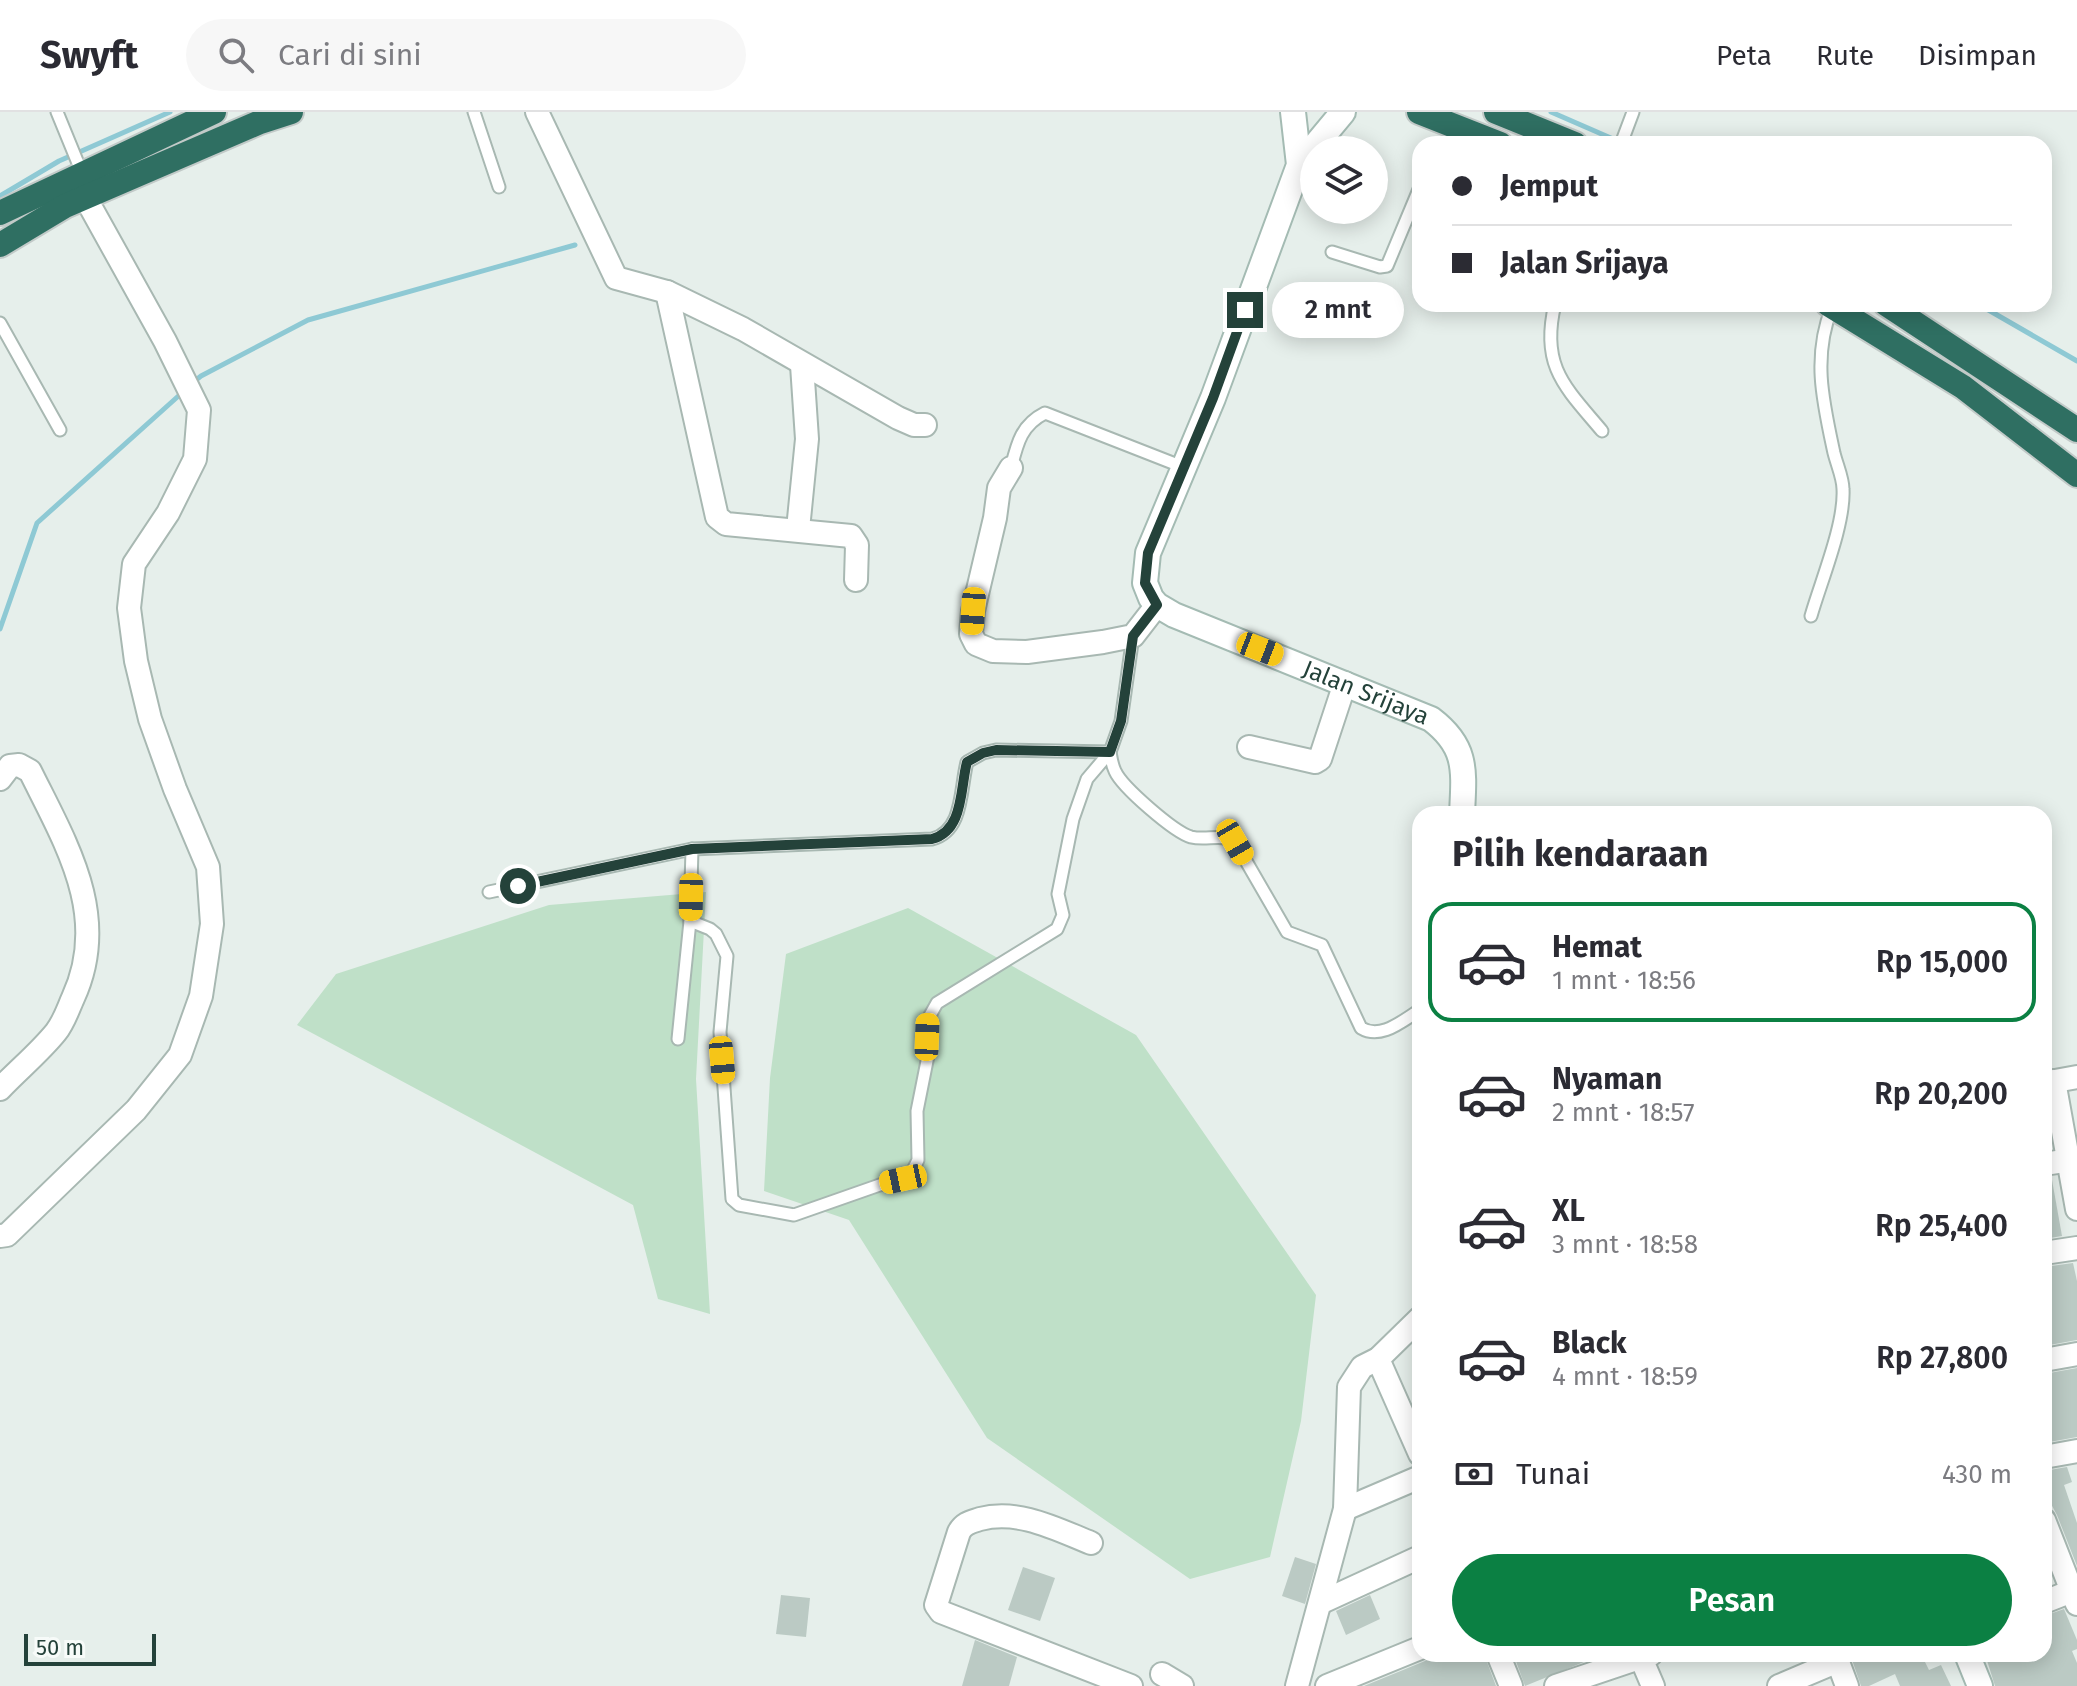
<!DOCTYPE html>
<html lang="id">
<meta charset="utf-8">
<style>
:root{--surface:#fff;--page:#f7f7f7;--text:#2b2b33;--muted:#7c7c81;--line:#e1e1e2;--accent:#0b8043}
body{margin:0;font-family:"Fira Sans",sans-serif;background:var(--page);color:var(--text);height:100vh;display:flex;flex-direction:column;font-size:30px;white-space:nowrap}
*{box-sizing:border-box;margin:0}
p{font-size:26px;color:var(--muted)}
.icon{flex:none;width:44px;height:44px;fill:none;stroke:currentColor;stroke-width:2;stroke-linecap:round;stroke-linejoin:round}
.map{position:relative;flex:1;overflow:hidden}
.drawer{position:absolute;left:1412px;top:694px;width:640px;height:856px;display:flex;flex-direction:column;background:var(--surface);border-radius:24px;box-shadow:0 4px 20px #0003}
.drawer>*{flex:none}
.top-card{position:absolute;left:1412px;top:24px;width:640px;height:176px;border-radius:24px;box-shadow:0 4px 20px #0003;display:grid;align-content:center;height:176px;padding:0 40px;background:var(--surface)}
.tools{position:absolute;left:1300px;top:24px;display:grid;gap:16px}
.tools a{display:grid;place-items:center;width:88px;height:88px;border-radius:50%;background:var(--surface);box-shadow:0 4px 20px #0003;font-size:40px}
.scale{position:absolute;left:24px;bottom:20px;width:132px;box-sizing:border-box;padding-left:8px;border:4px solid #24423a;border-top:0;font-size:22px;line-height:28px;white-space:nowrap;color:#24423a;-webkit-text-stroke:6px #f7fbf9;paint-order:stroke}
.end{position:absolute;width:36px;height:36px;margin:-18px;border:10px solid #24423a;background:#fff;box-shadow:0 0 0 4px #fff}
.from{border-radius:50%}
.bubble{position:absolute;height:56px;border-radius:28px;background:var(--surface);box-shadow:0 4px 20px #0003;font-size:26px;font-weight:600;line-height:56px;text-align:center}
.car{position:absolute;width:24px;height:48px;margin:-24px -12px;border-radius:10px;box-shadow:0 0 6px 2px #0007;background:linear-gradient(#f5c518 24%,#345 0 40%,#f5c518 0 76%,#345 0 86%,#f5c518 0)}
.top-card b{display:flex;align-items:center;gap:28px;height:76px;font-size:30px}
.top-card b+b{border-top:2px solid var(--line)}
.top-card i{width:20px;height:20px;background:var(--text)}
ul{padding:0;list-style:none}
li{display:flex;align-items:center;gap:24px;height:120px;margin:0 16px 12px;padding:0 24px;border:4px solid transparent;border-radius:24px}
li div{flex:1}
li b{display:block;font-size:30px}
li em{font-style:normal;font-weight:600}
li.selected{border-color:var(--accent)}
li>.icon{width:72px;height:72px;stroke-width:1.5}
h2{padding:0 40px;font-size:36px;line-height:96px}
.pay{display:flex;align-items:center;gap:20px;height:88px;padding:0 40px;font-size:30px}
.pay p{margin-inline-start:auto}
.cta{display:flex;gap:16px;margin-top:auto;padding:16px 40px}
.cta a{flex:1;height:92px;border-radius:48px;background:var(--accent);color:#fff;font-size:32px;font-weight:600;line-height:92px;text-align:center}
header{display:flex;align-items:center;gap:48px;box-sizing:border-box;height:112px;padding:0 40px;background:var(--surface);border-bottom:2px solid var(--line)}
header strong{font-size:38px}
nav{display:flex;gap:44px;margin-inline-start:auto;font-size:28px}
.search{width:560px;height:72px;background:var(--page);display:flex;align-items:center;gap:20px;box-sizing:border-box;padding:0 28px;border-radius:44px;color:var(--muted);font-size:30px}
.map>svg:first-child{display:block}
.green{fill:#bfe0c8}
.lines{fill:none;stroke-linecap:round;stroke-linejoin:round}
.stream{stroke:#8ec9d4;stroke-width:5}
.building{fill:#bbcac4}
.lane-casing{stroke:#a8b8b2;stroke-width:15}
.street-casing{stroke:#a8b8b2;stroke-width:26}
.secondary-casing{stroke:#a4bbb3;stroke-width:28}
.highway-casing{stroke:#c2cac8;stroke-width:28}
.lane{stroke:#fff;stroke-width:11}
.street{stroke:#fff;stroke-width:22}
.secondary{stroke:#fff;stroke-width:24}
.highway{stroke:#2f6f62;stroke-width:24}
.route{stroke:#24423a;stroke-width:10}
.labels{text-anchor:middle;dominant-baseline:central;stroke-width:6;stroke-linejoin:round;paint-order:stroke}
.street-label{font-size:24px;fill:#24423a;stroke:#f7fbf9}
</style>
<header>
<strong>Swyft</strong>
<div class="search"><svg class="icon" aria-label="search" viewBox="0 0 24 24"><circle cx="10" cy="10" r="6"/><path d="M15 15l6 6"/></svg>Cari di sini</div>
<nav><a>Peta</a><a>Rute</a><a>Disimpan</a></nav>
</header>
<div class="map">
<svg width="2077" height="1574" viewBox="0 0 2077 1574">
<rect width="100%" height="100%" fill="#e6efeb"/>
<!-- green -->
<g class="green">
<path d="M706 780 696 967 710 1202 658 1187 633 1093 297 913 336 862 549 793Z"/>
<path d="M908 796 1136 923 1316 1183 1301 1309 1270 1445 1190 1467 987 1326 849 1108 764 1079 770 966 786 842Z"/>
</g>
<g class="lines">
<!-- stream -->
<g class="stream">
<path d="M1551 0 1620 30"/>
<path d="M0 84 59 49 170 0"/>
<path d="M1978 192 2077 249"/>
<path d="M191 272 201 264 308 208 575 133"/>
<path d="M0 517 37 411 184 279"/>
</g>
</g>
<!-- building -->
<g class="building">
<path d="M2052 1068 2062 1124 2044 1127V1069Z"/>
<path d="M2073 1151 2077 1169V1228L2044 1234V1155Z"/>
<path d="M2077 1256V1325L2044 1331V1262Z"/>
<path d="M2067 1355 2072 1370 2064 1373 2077 1411V1454L2057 1403 2044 1379V1359Z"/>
<path d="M1295 1445 1316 1452 1305 1492 1282 1484Z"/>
<path d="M1023 1455 1055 1466 1040 1509 1008 1498Z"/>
<path d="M781 1483 810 1486 806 1525 776 1522Z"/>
<path d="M1370 1483 1380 1507 1346 1523 1336 1499Z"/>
<path d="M2064 1497 2077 1528V1537L2072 1539 2077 1551V1574H1995L1985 1542H2044V1504Z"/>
<path d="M975 1528 1017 1545 1009 1574H962Z"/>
<path d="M1432 1542H1484L1496 1574H1364L1425 1549Z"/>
<path d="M1519 1542H1601V1543L1525 1574 1514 1544Z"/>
<path d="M1850 1542H1882L1885 1549 1900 1542H1921L1929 1558 1941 1553 1951 1574H1900L1895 1562 1869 1574H1861Z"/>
</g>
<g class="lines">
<!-- lane casing -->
<g class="lane-casing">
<g id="lane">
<path d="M57 0 82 61"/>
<path d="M474 0 499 75"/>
<path d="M1621 32 1633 0"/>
<path d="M1332 140 1380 155 1387 154 1420 75"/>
<path d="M1555 192C1540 254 1565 275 1602 319"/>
<path d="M0 211 60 318"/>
<path d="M1011 356C1017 332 1021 313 1045 301L1183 355"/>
<path d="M1811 504C1821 469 1845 412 1843 377 1843 366 1837 353 1834 341 1823 290 1812 245 1832 195"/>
<path d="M489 780 692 737 932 727C964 719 960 676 967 650L983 641 996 638 1110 640C1111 646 1112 653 1115 659 1122 675 1174 720 1191 725 1207 729 1221 721 1235 730L1287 820 1322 833 1361 916C1381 928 1402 909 1420 898"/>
<path d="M690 809 710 817 716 822 727 844 720 920 732 1087 739 1093 794 1103 911 1062 918 1048 917 999 929 939 928 907 937 891 1057 817 1063 803 1058 782 1073 707 1087 667 1110 640 1121 609 1133 524"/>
<path d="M678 927 690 809 692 737"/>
</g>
</g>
<!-- street casing -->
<g class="street-casing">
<g id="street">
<path d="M537 0 616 166 667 180 743 217 898 306 914 313H925"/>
<path d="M667 180 717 405 726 412 851 424 857 433 856 468"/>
<path d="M1011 356 999 376 995 406 973 499 971 522 976 532 993 539 1027 540 1103 530 1133 524 1157 493"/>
<path d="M798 417 807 327 802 253"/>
<path d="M1249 635 1315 650 1320 647 1345 571"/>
<path d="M0 667 10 654 19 653 30 659C66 732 111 804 73 886 68 897 64 910 56 920 40 940 18 958 0 977"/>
<path d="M2054 969 2077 1097"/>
<path d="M2044 971 2077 965"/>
<path d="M2044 1052 2077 1047"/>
<path d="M0 1124 7 1123 136 998 180 943 201 884 212 812 208 755 175 677 150 607 136 549 129 496 134 452 168 401 195 347 199 298 165 229 85 85"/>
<path d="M2044 1141 2077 1136"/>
<path d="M1378 1247 1420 1342"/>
<path d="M2044 1248 2077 1242"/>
<path d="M2044 1345 2077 1339"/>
<path d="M1345 1397 1420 1365"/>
<path d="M2044 1408 2077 1492"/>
<path d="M1091 1431C1056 1417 1019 1397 980 1407 971 1410 964 1411 959 1420L936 1493 941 1500 1131 1574"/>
<path d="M1322 1490 1420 1445"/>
<path d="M2044 1490 2072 1479"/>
<path d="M1498 1542 1511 1574"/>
<path d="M1835 1542 1847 1574"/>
<path d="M1641 1546 1653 1574"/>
<path d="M1162 1562 1182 1574"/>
<path d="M1297 1574 1345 1397 1349 1275 1362 1255 1378 1247 1420 1206"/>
<path d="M1327 1574 1420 1536"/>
<path d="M1556 1574 1651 1542"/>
<path d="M1779 1574 1838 1549"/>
</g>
</g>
<!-- secondary casing -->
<g class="secondary-casing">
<g id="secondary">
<path id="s1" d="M1293 0 1299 53 1213 286 1148 441 1145 471 1151 486 1157 493 1174 503 1431 607C1468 635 1464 659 1462 702"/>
<path d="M1299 53 1343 0"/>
<path d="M1967 1542 1980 1574"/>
</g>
</g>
<!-- highway casing -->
<g class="highway-casing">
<g id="highway">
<path d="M1419 0 1500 32"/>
<path d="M1496 0 1575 32"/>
<path d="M0 101 214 0"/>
<path d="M0 133 65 94 260 10 291 0"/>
<path d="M1828 192 1963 275 2077 363"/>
<path d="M1886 192 2077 318"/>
</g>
</g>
<!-- lane -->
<use href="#lane" class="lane"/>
<!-- street -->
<use href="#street" class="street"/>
<!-- secondary -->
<use href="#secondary" class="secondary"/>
<!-- highway -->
<use href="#highway" class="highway"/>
</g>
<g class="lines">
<!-- route -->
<path class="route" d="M518 774 692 737 932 727C964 719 960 676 967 650L983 641 996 638 1110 640 1121 609 1133 524 1157 493 1145 471 1148 441 1213 286 1245 198"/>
</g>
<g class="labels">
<!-- street labels -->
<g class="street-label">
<text stroke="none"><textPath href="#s1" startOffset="752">Jalan Srijaya</textPath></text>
</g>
</g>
</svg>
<div class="tools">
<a><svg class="icon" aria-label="layers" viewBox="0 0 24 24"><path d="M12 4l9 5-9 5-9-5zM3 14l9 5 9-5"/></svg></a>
</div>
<div class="scale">50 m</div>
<i class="end from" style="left:518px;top:774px"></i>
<i class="end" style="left:1245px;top:198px"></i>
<div class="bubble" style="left:1272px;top:170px;width:132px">2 mnt</div>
<i class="car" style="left:973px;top:499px;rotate:184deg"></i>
<i class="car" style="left:1260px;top:537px;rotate:111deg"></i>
<i class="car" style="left:1235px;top:730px;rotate:150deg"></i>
<i class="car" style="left:691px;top:785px;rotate:181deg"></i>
<i class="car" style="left:927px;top:925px;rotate:2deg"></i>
<i class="car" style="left:722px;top:948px;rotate:175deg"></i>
<i class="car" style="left:903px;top:1067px;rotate:258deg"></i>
<div class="top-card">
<b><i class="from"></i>Jemput</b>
<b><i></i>Jalan Srijaya</b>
</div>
<section class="drawer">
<h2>Pilih kendaraan</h2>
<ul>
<li class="selected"><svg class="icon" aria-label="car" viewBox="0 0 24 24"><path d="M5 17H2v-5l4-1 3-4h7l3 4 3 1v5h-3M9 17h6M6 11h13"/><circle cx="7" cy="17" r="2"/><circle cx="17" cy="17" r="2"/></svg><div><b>Hemat</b><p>1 mnt · 18:56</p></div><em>Rp 15,000</em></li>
<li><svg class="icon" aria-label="car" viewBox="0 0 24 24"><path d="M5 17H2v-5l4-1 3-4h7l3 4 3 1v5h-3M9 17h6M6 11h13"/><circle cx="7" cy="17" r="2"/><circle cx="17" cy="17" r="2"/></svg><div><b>Nyaman</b><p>2 mnt · 18:57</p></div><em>Rp 20,200</em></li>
<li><svg class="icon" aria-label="car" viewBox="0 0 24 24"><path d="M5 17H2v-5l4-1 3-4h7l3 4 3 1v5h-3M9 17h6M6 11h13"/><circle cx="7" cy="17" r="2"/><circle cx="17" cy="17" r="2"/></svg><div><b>XL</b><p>3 mnt · 18:58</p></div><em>Rp 25,400</em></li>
<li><svg class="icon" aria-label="car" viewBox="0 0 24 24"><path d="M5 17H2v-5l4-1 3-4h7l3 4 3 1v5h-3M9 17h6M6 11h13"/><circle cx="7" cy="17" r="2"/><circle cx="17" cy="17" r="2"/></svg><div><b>Black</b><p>4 mnt · 18:59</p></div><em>Rp 27,800</em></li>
</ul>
<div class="pay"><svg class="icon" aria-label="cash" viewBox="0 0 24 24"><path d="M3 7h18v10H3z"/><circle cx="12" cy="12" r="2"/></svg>Tunai<p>430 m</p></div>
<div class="cta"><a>Pesan</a></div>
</section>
</div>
